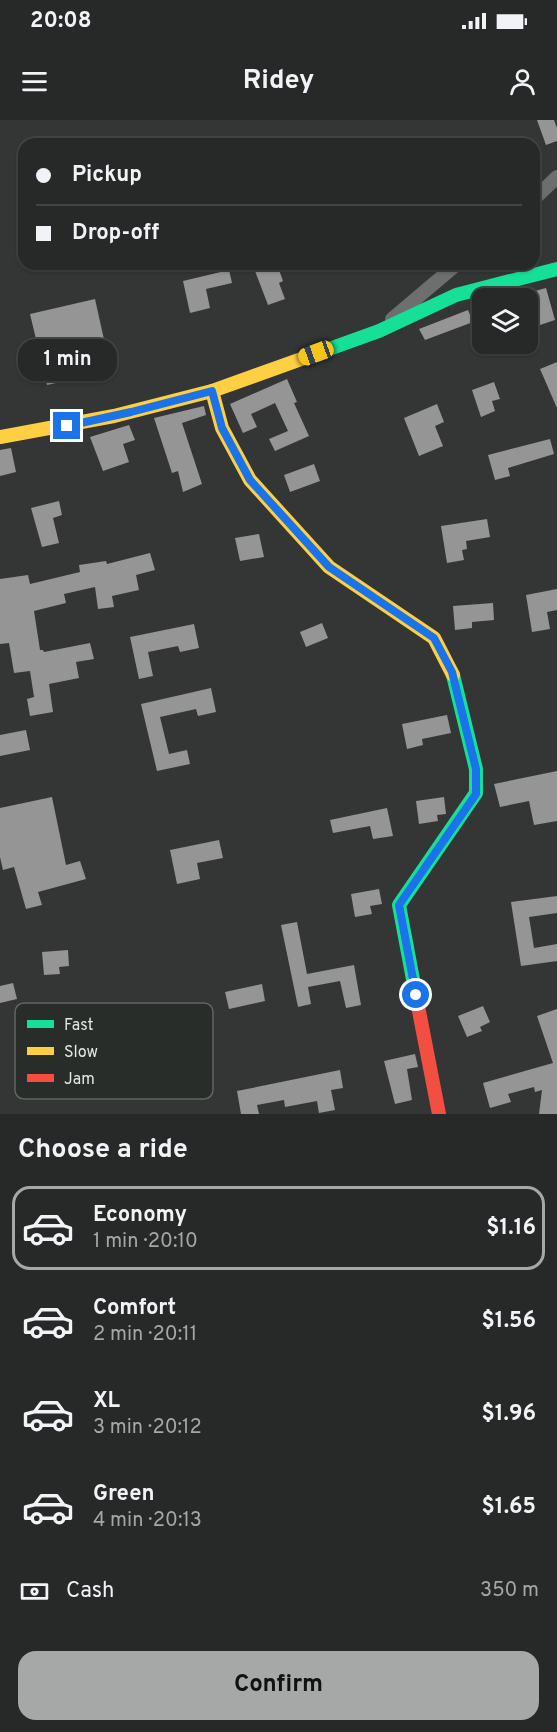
<!DOCTYPE html>
<meta charset="utf-8">
<style>
:root{--surface:#272828;--page:#333434;--text:#f1f3f6;--muted:#a4a6a8;--line:#434445;--accent:#a6a8a7}
body{margin:0;font-family:Overpass,sans-serif;background:var(--page);color:var(--text);height:100vh;display:flex;flex-direction:column;font-size:22px;white-space:nowrap}
*{box-sizing:border-box;margin:0}
p{font-size:20px;color:var(--muted)}
.icon{flex:none;width:33px;height:33px;fill:none;stroke:currentColor;stroke-width:2;stroke-linecap:round;stroke-linejoin:round}
.map{position:relative;height:994px;overflow:hidden}
.sheet{display:flex;flex-direction:column;background:var(--surface);flex:1}
.sheet>*{flex:none}
.top-card{position:absolute;left:18px;top:18px;width:522px;height:132px;border-radius:18px;box-shadow:0 2px 4px #0004,0 0 0 2px var(--line);display:grid;align-content:center;height:132px;padding:0 18px;background:var(--surface)}
.fabs{position:absolute;left:472px;top:168px;display:grid;gap:12px}
.fabs a{display:grid;place-items:center;width:66px;height:66px;border-radius:12px;background:var(--surface);box-shadow:0 2px 4px #0004,0 0 0 2px var(--line);font-size:30px}
.end{position:absolute;width:27px;height:27px;margin:-14px;border:8px solid #1a73e8;background:#fff;box-shadow:0 0 0 3px #fff}
.from{border-radius:50%}
.bubble{position:absolute;height:42px;border-radius:18px;background:var(--surface);box-shadow:0 2px 4px #0004,0 0 0 2px var(--line);font-size:20px;font-weight:700;line-height:42px;text-align:center}
.car{position:absolute;width:18px;height:36px;margin:-18px -9px;border-radius:8px;box-shadow:0 0 4px 2px #0007;background:linear-gradient(#f5c518 24%,#345 0 40%,#f5c518 0 76%,#345 0 86%,#f5c518 0)}
.top-card b{display:flex;align-items:center;gap:21px;height:57px;font-size:22px}
.top-card b+b{border-top:2px solid var(--line)}
.top-card i{width:15px;height:15px;background:var(--text)}
ul{padding:0;list-style:none}
li{display:flex;align-items:center;gap:18px;height:84px;margin:0 12px 9px;padding:0 6px;border:3px solid transparent;border-radius:18px}
li div{flex:1}
li b{display:block;font-size:22px}
li em{font-style:normal;font-weight:700}
li.current{border-color:var(--accent)}
li>.icon{width:54px;height:54px;stroke-width:1.5}
h2{padding:0 18px;font-size:27px;line-height:72px}
.pay{display:flex;align-items:center;gap:15px;height:66px;padding:0 18px;font-size:22px}
.pay p{margin-inline-start:auto}
.action{display:flex;gap:12px;margin-top:auto;padding:12px 18px}
.action a{flex:1;height:69px;border-radius:18px;background:var(--accent);color:#111;font-size:24px;font-weight:700;line-height:69px;text-align:center}
.status{display:flex;justify-content:space-between;align-items:center;height:42px;padding:0 30px;background:var(--surface);direction:ltr}
.status svg{height:16px;fill:currentColor}
header{display:flex;justify-content:space-between;align-items:center;height:78px;padding:0 18px;background:var(--surface);font-size:27px;font-weight:700}
.map>svg:first-child{display:block}
.building{fill:#949594}
.lines{fill:none;stroke-linecap:round;stroke-linejoin:round}
.street{stroke:#6d6f6e;stroke-width:14}
.fast{stroke:#16e098;stroke-width:14}
.slow{stroke:#ffcf43;stroke-width:14}
.jam{stroke:#f24e42;stroke-width:14}
.route{stroke:#1a73e8;stroke-width:8}
.key{fill:#292d2a;stroke:#616462;stroke-width:1.5}
.key-label{font-size:16px;fill:#e4e6e5}
</style>
<div class="status"><b>20:08</b><svg viewBox="0 0 49 12"><path d="M0 12V9h3v3zM5 12V6h3v6zM10 12V3h3v9zM15 12V0h3v12zM26 1h20v11H26zM47 4h2v5h-2z"/></svg></div>
<header><svg class="icon" aria-label="menu" viewBox="0 0 24 24"><path d="M4 6h16M4 12h16M4 18h16"/></svg>Ridey<svg class="icon" aria-label="person" viewBox="0 0 24 24"><circle cx="12" cy="8" r="4"/><path d="M4 21q1-7 8-7t8 7"/></svg></header>
<div class="map">
<svg width="557" height="994" viewBox="0 0 557 994">
<rect width="100%" height="100%" fill="#343635"/>
<!-- building -->
<g class="building">
<path d="M537 0H554L557 8V21L546 25Z"/>
<path d="M277 144 283 161 279 163 285 179 268 185 255 151Z"/>
<path d="M229 150 232 163 206 169 210 188 190 193 183 161Z"/>
<path d="M546 168 555 200 540 205 537 195 528 198V173Z"/>
<path d="M95 179 111 251 47 265 30 194Z"/>
<path d="M468 190 473 202 425 220 419 209Z"/>
<path d="M557 242V288L540 249Z"/>
<path d="M287 259 297 282 294 283 309 316 275 331 269 319 288 311 275 283 251 294 257 307 243 313 230 284Z"/>
<path d="M494 262 500 279 492 281 495 291 481 297 472 270Z"/>
<path d="M437 284 444 302 435 306 443 326 419 336 404 298Z"/>
<path d="M204 286 206 295 182 303 202 364 183 372 178 351 172 353 154 298Z"/>
<path d="M129 305 135 320 123 324 129 342 103 351 90 317Z"/>
<path d="M550 319 554 334 508 348 510 356 495 360 488 335Z"/>
<path d="M11 328 16 352 0 356V330Z"/>
<path d="M314 344 320 361 290 372 284 355Z"/>
<path d="M59 381 62 395 53 398 59 423 42 427 31 388Z"/>
<path d="M487 399 490 417 466 421 467 429 462 430 464 440 447 443 441 406Z"/>
<path d="M259 414 264 437 240 441 235 418Z"/>
<path d="M150 433 155 450 136 455 139 470 112 476 114 487 98 489 95 467 64 474 66 483 34 491 40 530H43L44 532 90 523 94 539 76 542 79 558 49 564 53 592 30 596 27 579 34 577 30 551 14 553 9 523 0 524V459L28 455 30 464 80 452 79 445 106 441 107 444Z"/>
<path d="M557 469V490L547 492 550 509 532 512 526 475Z"/>
<path d="M493 483 494 500 472 502V508L455 510 453 486Z"/>
<path d="M322 503 328 518 306 527 300 512Z"/>
<path d="M194 504 199 528 180 532 178 526 148 532 153 556 139 559 130 517Z"/>
<path d="M211 568 216 592 198 596 196 589 160 597 169 634 187 630 190 644 157 651 141 584Z"/>
<path d="M447 595 451 613 422 619 423 625 407 629 402 604Z"/>
<path d="M26 610 30 630 0 636V615Z"/>
<path d="M557 651V701L534 705 529 681 500 687 494 664Z"/>
<path d="M52 677 66 745 80 741 86 759 38 772 42 785 26 789 14 747 3 750 0 737V688Z"/>
<path d="M444 677 446 694 437 695 438 701 419 704 416 681Z"/>
<path d="M387 688 393 716 373 719 370 706 333 713 330 700Z"/>
<path d="M219 720 223 738 197 743 200 759 177 764 170 730Z"/>
<path d="M379 769 382 784 370 786 372 794 355 797 351 774Z"/>
<path d="M557 776V793L529 797 534 828 557 824V841L521 846 511 782Z"/>
<path d="M297 802 307 854 354 845 361 885 346 888 340 861 308 867 311 884 298 887 281 805Z"/>
<path d="M68 830 69 846 59 847 60 854 44 855 42 832Z"/>
<path d="M13 863 17 879 0 883V866Z"/>
<path d="M262 864 265 881 229 889 225 872Z"/>
<path d="M483 886 490 902 480 907 482 911 467 917 458 896Z"/>
<path d="M557 889V994H539L542 970 535 972 534 967 508 974 511 982 490 988 483 963 553 943 537 896Z"/>
<path d="M415 934 418 947 407 949 412 980 395 984 384 941Z"/>
<path d="M340 950 343 968 331 970 335 990 319 993 317 981 285 987 284 980 257 985 259 994H241L237 971Z"/>
</g>
<g class="lines">
<!-- street -->
<g class="street">
<path d="M534 79 557 57"/>
<path d="M392 199 457 144"/>
</g>
<!-- fast -->
<g class="fast">
<path d="M318 233 379 211 456 175 557 149"/>
<path d="M418 886 399 785 476 673V649L453 555"/>
</g>
<!-- slow -->
<g class="slow">
<path d="M212 271 222 308 250 360 329 447 434 518 453 555"/>
<path d="M0 317 114 296 212 271 318 233"/>
</g>
<!-- jam -->
<path class="jam" d="M418 886 439 994"/>
</g>
<g class="lines">
<!-- route -->
<path class="route" d="M67 306 131 292 212 271 222 308 250 360 329 447 434 518 452 552 476 649V674L399 785 416 875"/>
</g>
<!-- legend -->
<rect x="15" y="883" width="198" height="96" rx="9" class="key"/>
<rect x="27" y="900" width="27" height="8" fill="#16e098"/>
<rect x="27" y="927" width="27" height="8" fill="#ffcf43"/>
<rect x="27" y="954" width="27" height="8" fill="#f24e42"/>
<g class="key-label">
<text x="64" y="910">Fast</text>
<text x="64" y="937">Slow</text>
<text x="64" y="964">Jam</text>
</g>
</svg>
<div class="fabs">
<a><svg class="icon" aria-label="layers" viewBox="0 0 24 24"><path d="M12 4l9 5-9 5-9-5zM3 14l9 5 9-5"/></svg></a>
</div>
<i class="end from" style="left:416px;top:875px"></i>
<i class="end" style="left:67px;top:306px"></i>
<div class="bubble" style="left:18px;top:219px;width:99px">1 min</div>
<i class="car" style="left:316px;top:233px;rotate:250deg"></i>
<div class="top-card">
<b><i class="from"></i>Pickup</b>
<b><i></i>Drop-off</b>
</div>
</div>
<section class="sheet">
<h2>Choose a ride</h2>
<ul>
<li class="current"><svg class="icon" aria-label="car" viewBox="0 0 24 24"><path d="M5 17H2v-5l4-1 3-4h7l3 4 3 1v5h-3M9 17h6M6 11h13"/><circle cx="7" cy="17" r="2"/><circle cx="17" cy="17" r="2"/></svg><div><b>Economy</b><p>1 min · 20:10</p></div><em>$1.16</em></li>
<li><svg class="icon" aria-label="car" viewBox="0 0 24 24"><path d="M5 17H2v-5l4-1 3-4h7l3 4 3 1v5h-3M9 17h6M6 11h13"/><circle cx="7" cy="17" r="2"/><circle cx="17" cy="17" r="2"/></svg><div><b>Comfort</b><p>2 min · 20:11</p></div><em>$1.56</em></li>
<li><svg class="icon" aria-label="car" viewBox="0 0 24 24"><path d="M5 17H2v-5l4-1 3-4h7l3 4 3 1v5h-3M9 17h6M6 11h13"/><circle cx="7" cy="17" r="2"/><circle cx="17" cy="17" r="2"/></svg><div><b>XL</b><p>3 min · 20:12</p></div><em>$1.96</em></li>
<li><svg class="icon" aria-label="car" viewBox="0 0 24 24"><path d="M5 17H2v-5l4-1 3-4h7l3 4 3 1v5h-3M9 17h6M6 11h13"/><circle cx="7" cy="17" r="2"/><circle cx="17" cy="17" r="2"/></svg><div><b>Green</b><p>4 min · 20:13</p></div><em>$1.65</em></li>
</ul>
<div class="pay"><svg class="icon" aria-label="cash" viewBox="0 0 24 24"><path d="M3 7h18v10H3z"/><circle cx="12" cy="12" r="2"/></svg>Cash<p>350 m</p></div>
<div class="action"><a>Confirm</a></div>
</section>
